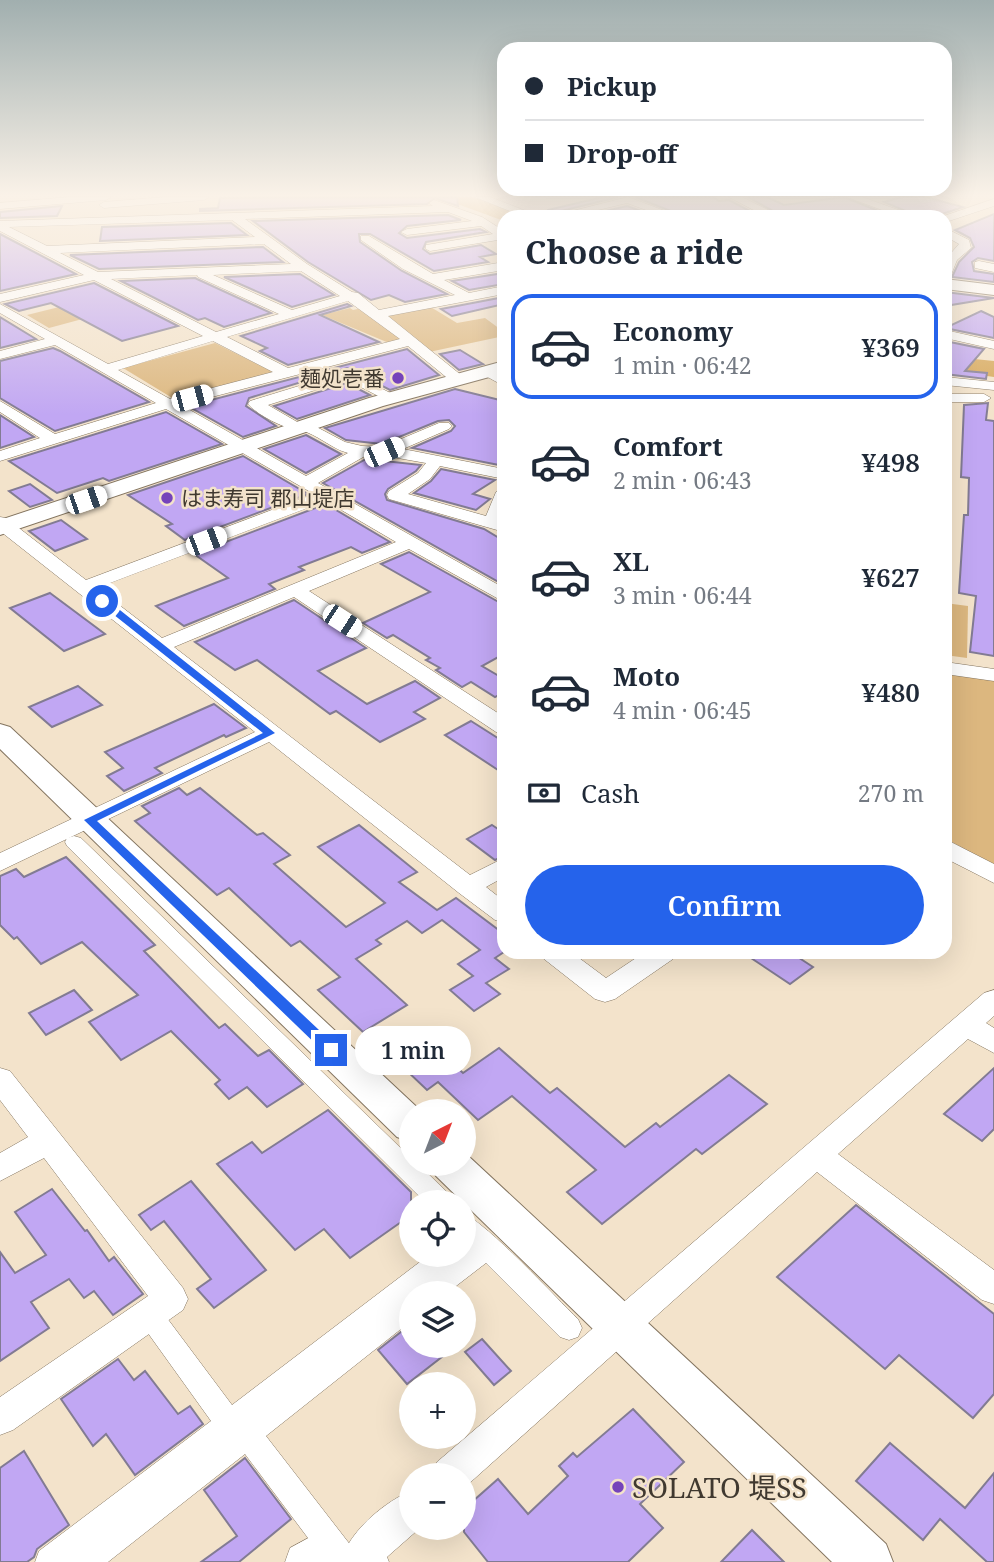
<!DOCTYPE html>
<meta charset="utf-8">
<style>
:root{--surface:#fff;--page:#f2f2f3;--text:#1f2937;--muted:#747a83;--line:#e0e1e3;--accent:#2563eb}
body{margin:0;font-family:"Noto Serif","Noto Sans JP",serif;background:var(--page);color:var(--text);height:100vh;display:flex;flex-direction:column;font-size:26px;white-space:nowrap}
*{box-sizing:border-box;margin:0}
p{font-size:23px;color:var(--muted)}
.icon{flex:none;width:38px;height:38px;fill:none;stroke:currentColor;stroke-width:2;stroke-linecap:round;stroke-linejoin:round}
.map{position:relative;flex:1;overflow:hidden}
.drawer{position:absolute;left:497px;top:210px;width:455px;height:749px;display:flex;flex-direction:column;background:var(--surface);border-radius:21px;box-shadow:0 7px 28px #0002}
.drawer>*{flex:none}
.top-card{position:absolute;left:497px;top:42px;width:455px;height:154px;border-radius:21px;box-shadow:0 7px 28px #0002;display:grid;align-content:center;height:154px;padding:0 28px;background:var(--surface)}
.needle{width:46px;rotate:42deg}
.buttons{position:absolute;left:399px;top:1099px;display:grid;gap:14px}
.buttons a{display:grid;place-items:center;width:77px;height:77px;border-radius:50%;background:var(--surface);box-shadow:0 7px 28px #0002;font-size:35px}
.end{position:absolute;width:32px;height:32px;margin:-16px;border:9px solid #2563eb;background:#fff;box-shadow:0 0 0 4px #fff}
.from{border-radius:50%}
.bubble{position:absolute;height:49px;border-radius:24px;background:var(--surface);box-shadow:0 7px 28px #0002;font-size:23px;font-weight:600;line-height:49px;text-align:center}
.car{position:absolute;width:21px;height:42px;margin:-21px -10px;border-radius:9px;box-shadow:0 0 5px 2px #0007;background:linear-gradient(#fff 24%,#345 0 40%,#fff 0 76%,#345 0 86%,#fff 0)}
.top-card b{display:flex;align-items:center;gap:24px;height:66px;font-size:26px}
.top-card b+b{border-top:2px solid var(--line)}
.top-card i{width:18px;height:18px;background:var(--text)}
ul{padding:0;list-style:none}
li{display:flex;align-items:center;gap:21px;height:105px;margin:0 14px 10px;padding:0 14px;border:4px solid transparent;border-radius:21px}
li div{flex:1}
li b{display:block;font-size:26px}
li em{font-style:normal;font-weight:600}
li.active{border-color:var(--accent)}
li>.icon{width:63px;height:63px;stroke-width:1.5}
h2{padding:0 28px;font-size:32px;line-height:84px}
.pay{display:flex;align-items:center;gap:18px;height:77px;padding:0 28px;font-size:26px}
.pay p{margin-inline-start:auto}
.primary-button{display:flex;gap:14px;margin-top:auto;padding:14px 28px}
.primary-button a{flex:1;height:80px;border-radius:42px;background:var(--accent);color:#fff;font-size:28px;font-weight:600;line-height:80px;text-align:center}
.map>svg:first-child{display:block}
.green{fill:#dcb77f}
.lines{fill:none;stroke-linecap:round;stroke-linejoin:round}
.river{fill:#d6a759;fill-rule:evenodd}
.building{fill:#c1a7f3;stroke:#827b93;stroke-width:2}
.pedestrian-casing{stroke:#847560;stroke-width:1}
.minor-casing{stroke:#847560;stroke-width:1}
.tertiary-casing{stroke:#847560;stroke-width:2}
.pedestrian{fill:#fff;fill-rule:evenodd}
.minor{fill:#fff;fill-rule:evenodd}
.tertiary{fill:#fff;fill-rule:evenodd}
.route{fill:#2563eb}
.poi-dot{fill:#7543ba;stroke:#f3e3cb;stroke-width:2.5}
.labels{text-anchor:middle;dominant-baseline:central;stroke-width:5;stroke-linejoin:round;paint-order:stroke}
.far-poi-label{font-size:21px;fill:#403930;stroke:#f3e3cb;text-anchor:end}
.near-poi-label{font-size:28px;fill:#403930;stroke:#f3e3cb;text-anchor:start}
</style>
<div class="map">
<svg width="994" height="1562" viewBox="0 0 994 1562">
<rect width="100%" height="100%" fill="#f3e3cb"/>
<!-- green -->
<g class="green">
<path d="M115 293 138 304 49 328 27 315Z"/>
<path d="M429 306 457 323 485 318 504 332V336L429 352 386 315Z"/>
<path d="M350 308 353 310 362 308 402 338 389 343 322 315Z"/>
<path d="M215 343 273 372 174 399 123 368Z"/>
<path d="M945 603 968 606 967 658 945 655Z"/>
<path d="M945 673 994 680V866L945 838Z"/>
</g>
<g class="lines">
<!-- river -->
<g class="river">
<path d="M447 197H473L518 213 521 217H504V221L449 201Z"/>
<path d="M945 356 994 361V377L945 370Z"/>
</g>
</g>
<!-- building -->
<g class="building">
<path d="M457 197 458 206 435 198 427 204 200 211V209L218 208 220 198Z"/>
<path d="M603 197H618L549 214 548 210Z"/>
<path d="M635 197H713L719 201 729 200 761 217H733L720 212 686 217Z"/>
<path d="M748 197H767L784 205 844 197 893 217H784Z"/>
<path d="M901 197H925L963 207 933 217H920L884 202Z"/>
<path d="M62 206 57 216 0 218V212Z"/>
<path d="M627 206 657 217H580Z"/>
<path d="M994 214V261L978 258 972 262 974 271 994 274V282L952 277 959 262 974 247 970 238 955 230Z"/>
<path d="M448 215 461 220 407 226 399 233 407 238 480 229 486 232 426 242 423 249 430 254 481 245 496 254 480 257 488 262 434 271 370 234H359L360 242 402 271 447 294 405 302 389 295 371 300 308 262 253 221Z"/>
<path d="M231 223 247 235 100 241 102 227Z"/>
<path d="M0 234 76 274 0 291Z"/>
<path d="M263 247 283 262 99 269 70 255Z"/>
<path d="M504 273V284L469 290 452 281Z"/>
<path d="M300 274 334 295 292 307 224 277Z"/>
<path d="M195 278 197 279 271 313 224 327 205 318 198 320 121 281Z"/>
<path d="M94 283 178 326 122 341 51 303 19 311 5 304Z"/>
<path d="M945 292 994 298 945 306Z"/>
<path d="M504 297V304L452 316 441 309Z"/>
<path d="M347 304 351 306 320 315 379 342 288 365 260 351 267 348 241 336Z"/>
<path d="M981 311 994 317V338L945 328Z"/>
<path d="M0 317 36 339 0 348Z"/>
<path d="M945 341 984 349 965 371 987 373 986 379 945 374Z"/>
<path d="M53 348 60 351 149 402 55 431 0 398V361Z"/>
<path d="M407 349 439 375 390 390 347 368 249 398 246 406 276 426 243 437 188 406Z"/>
<path d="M460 350 483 364 459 370 440 354Z"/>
<path d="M347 383 370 395 297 419 274 406Z"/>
<path d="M455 389 504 401V466L412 448 451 431 455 426 449 420 438 421 382 444 346 440 325 428Z"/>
<path d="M988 403 986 420 994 421V656L970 652 976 596 959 593 964 515H968L969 478 961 477 964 405Z"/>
<path d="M166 412 222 444 109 481 103 478 57 493 9 461Z"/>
<path d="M0 415 34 437 0 448Z"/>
<path d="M306 435 341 454 306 473 264 449Z"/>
<path d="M243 456 308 494 185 540 166 526 172 524 128 495Z"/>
<path d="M366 459 421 465 416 471 388 489 385 494 387 500 484 529 504 541V585L323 483Z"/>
<path d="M441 469 495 480 473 494 490 499 476 510 414 493 431 481Z"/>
<path d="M30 484 52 500 30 507 9 491Z"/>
<path d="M326 504 390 542 362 553 351 547 299 567 304 570 269 584 275 589 184 626 156 606 228 578 194 554Z"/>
<path d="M61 520 87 539 55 551 29 531Z"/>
<path d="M409 552 504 605V654L482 666 504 679V692L495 697 471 682 462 687 436 670 440 668 426 660 430 658 393 635 387 638 363 623 430 592 381 564Z"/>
<path d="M50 593 105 634 64 651 10 608Z"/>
<path d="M294 600 366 648 318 671 367 704 415 681 440 698 414 712 425 719 380 742 336 711 330 714 257 660 235 670 195 642Z"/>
<path d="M78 686 102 705 52 727 29 707Z"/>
<path d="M214 704 246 728 226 737 224 735 155 768 162 773 124 791 107 776 123 768 105 752Z"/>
<path d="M471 721 504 742V774L445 735Z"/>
<path d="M179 788 187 795 200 788 257 835 263 833 290 855 274 864 346 927 385 903 318 847 359 825 417 872 399 882 437 910 456 898 504 934V952L495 958 509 969 486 983 500 994 474 1011 450 990 473 976 458 964 480 950 442 920 422 933 407 921 376 940 381 944 356 959 407 1005 363 1032 318 990 340 977 300 941 291 946 229 888 217 895 135 821 150 813 142 806Z"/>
<path d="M492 825 504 833V856L495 860 467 839Z"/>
<path d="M66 857 155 945 144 951 219 1028 225 1024 258 1056 269 1050 303 1084 267 1107 247 1087 229 1099 215 1084 220 1080 171 1031 121 1060 89 1022 138 995 82 942 41 964 17 937 14 939 0 925V876L16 869 24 877Z"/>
<path d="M742 952H790L813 967 790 984Z"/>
<path d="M74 990 92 1010 46 1035 29 1013Z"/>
<path d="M499 1048 550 1093 557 1088 625 1147 656 1123 660 1127 729 1075 767 1104 702 1154 696 1149 602 1224 567 1192 596 1170 512 1096 478 1120 438 1082 427 1090 407 1071 438 1050 463 1073Z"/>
<path d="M994 1068V1129L982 1141 944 1114Z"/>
<path d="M328 1110 411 1192V1215L350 1258 324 1229 295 1250 217 1164 252 1142 262 1153Z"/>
<path d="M191 1181 266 1270 214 1308 197 1289 211 1279 164 1221 151 1230 139 1215Z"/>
<path d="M52 1189 85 1231 87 1230 109 1261 114 1257 143 1294 113 1315 94 1291 84 1298 69 1279 31 1302 49 1328 0 1361V1252L15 1273 46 1255 15 1212Z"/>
<path d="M856 1205 994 1314V1394L973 1418 899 1355 885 1369 777 1277Z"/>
<path d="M411 1324V1346H456L407 1384 378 1350Z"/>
<path d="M482 1339 511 1371 494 1385 465 1352Z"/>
<path d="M118 1359 134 1380 145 1371 178 1414 190 1406 203 1424 135 1475 106 1434 93 1446 61 1399Z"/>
<path d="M633 1409 684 1462 640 1504 663 1528 628 1562H488L464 1532V1509L498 1479 528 1514 568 1476 559 1466 573 1453 577 1457Z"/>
<path d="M890 1443 965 1508 994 1473V1562H987L940 1519 923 1540 856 1481Z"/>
<path d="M24 1451 69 1525 37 1549 34 1557 27 1562H0V1468Z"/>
<path d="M245 1458 291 1519 239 1562H201L237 1536 204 1490Z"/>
<path d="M752 1530 784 1562H721Z"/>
</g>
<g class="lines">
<!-- pedestrian casing -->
<g class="pedestrian-casing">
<g id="pedestrian">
<path d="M74 836 81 838 411 1158V1164H418L450 1195 453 1202H425L67 846 65 842 67 838Z"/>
<path d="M464 1214C487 1223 556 1298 578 1319L582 1328 578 1337 569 1340 560 1337 486 1263 447 1293H411V1321L266 1436 355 1551 359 1562H326L245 1454 108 1562H35L39 1551 211 1421 140 1322 136 1314 140 1306 149 1302 158 1306 232 1405 429 1255H464V1250L469 1246 464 1241Z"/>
</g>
</g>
<!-- minor casing -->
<g class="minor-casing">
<g id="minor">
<path d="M70 197H111L106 200 0 209V203Z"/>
<path d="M166 197H209L204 200 104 208 99 205 104 202Z"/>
<path d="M475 197H490L541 217H525Z"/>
<path d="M628 197 681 217H665L627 203 569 217H549Z"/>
<path d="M729 197H742L782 217H767Z"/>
<path d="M847 197H862L918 217H901Z"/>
<path d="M994 199V206L949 221 945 222V217H941Z"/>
<path d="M434 200 482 217 504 231V239L430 251 426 249V245L493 234 481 226 407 235 401 232 407 229 472 221 448 212 245 219 307 264 352 292 358 293 379 310 455 295 403 269 361 240V236H369L433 274 504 262V270L444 280 469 293 504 286V294L388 316 461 375 463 378 461 381H451L408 346 181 405 306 476 348 453C332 449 315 433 302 431 285 429 260 417 248 404L250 401 348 371 398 397 396 400H386L347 380 268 405 299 423H309L345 442 362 446 382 447 439 423H449L452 426 449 429 403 449 504 469V479L440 466 430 479 408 494 486 516 496 492 504 487 502 521 504 532 389 499 387 495 389 491 418 473 426 463 392 457 365 456 318 483 504 588V602L409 549 309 591 504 717V733L496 732 294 597 174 647 470 875 504 858V877L486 887 504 901V923L495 920 459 893 269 742 0 871V853L255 732 0 531V517L6 518 86 580 314 494 166 409 0 461V451L40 438 0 412V401L55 434 156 403 55 345 0 359V351L45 339 0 313V304L108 364 203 336 94 280 0 302V294L84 275 0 231V221L433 206 429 203ZM232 220 255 237 47 246 9 227ZM264 244 291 264 98 272 60 253ZM301 271 340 296 292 310 213 275ZM197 275 198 277 279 314 216 332 111 279ZM348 301 400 339 288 368 227 337ZM213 341 273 372 170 399 118 370ZM326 501 396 542 162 638 97 588Z"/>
<path d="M945 228 969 240 971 248 957 260 951 275 945 279V260L959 244 945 236Z"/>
<path d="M979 261 994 264V272L975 268V262Z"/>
<path d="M945 330 994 341V349L945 338Z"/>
<path d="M487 367 504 376V386L482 374V368Z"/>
<path d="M945 377 994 382V390L945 385Z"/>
<path d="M945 394H984L991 398 984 402H945Z"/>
<path d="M945 662 994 669V681L945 674Z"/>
<path d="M945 839 994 864V883L945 858Z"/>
<path d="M540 952H571L606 978 645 952H677L673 959 615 999 605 1002 595 999 544 959Z"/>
<path d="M994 990V1016L986 1023 994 1028V1053L968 1039 838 1154 994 1270V1304L982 1300 817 1172 464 1488V1475H432L437 1462 984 993Z"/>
<path d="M0 1068 10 1071 183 1288 188 1299 183 1310 13 1430 0 1435V1397L148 1296 44 1158 0 1181V1153L28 1137 0 1100Z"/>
<path d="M411 1491V1528H420L387 1557 389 1562H347L344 1553C354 1528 386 1501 411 1491Z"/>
<path d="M314 1535 328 1540 333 1554 330 1562H285L290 1548Z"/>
</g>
</g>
<!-- tertiary casing -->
<g class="tertiary-casing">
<g id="tertiary">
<path d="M945 279 994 285V295L945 289Z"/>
<path d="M504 361V373L383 406 0 535V520L369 398Z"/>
<path d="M0 724 10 727 421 1111H411V1142L397 1137 0 749Z"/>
<path d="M464 1152 886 1544 893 1562H832L436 1176 430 1164H464Z"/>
</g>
</g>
<!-- pedestrian -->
<use href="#pedestrian" class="pedestrian"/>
<!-- minor -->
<use href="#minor" class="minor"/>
<!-- tertiary -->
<use href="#tertiary" class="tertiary"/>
</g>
<!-- sky -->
<linearGradient id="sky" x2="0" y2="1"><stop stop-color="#a1afaf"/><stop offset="0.47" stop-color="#faf2e8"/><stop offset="1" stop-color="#faf2e8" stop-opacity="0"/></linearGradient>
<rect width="994" height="415" fill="url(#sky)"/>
<!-- route -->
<path class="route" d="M99 599H106L275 733 97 821 336 1046V1054H326L84 820 263 733 99 603Z"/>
<!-- markers -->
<g class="poi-dot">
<circle cx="398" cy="378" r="7"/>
<circle cx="167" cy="498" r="7"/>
<circle cx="618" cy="1487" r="7"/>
</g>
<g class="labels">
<!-- far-poi labels -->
<g class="far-poi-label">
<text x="384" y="378">麺処壱番</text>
<text x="181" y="498" text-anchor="start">はま寿司 郡山堤店</text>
</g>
<!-- near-poi labels -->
<g class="near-poi-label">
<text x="632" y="1487">SOLATO 堤SS</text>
</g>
</g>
</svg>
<div class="buttons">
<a><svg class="needle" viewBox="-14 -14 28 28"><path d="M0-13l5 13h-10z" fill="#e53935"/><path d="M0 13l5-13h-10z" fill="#747a83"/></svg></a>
<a><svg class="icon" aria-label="locate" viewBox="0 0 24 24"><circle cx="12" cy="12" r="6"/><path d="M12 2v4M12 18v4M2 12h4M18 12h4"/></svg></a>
<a><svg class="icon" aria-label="layers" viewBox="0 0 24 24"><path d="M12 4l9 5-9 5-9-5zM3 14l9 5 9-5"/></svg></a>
<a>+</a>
<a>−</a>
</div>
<i class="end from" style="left:102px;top:601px"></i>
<i class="end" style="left:331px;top:1050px"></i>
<div class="bubble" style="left:355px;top:1026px;width:116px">1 min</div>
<i class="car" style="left:192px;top:398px;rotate:75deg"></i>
<i class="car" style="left:384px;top:452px;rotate:66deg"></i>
<i class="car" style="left:86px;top:500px;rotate:71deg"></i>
<i class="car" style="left:206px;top:541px;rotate:69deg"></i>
<i class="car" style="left:342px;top:621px;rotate:123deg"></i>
<div class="top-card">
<b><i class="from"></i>Pickup</b>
<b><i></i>Drop-off</b>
</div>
<section class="drawer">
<h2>Choose a ride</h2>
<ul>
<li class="active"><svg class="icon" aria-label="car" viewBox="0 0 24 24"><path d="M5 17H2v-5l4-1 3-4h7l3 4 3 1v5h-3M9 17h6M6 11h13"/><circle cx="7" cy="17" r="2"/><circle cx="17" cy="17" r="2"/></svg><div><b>Economy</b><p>1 min · 06:42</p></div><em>¥369</em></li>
<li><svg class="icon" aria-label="car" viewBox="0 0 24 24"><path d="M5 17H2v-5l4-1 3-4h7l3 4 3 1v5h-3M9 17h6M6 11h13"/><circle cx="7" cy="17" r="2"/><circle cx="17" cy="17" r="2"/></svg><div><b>Comfort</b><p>2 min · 06:43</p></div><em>¥498</em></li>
<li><svg class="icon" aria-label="car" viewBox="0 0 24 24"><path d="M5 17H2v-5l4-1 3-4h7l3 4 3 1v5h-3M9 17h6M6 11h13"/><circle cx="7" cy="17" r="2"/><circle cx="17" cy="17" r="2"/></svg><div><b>XL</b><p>3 min · 06:44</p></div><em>¥627</em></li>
<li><svg class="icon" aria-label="car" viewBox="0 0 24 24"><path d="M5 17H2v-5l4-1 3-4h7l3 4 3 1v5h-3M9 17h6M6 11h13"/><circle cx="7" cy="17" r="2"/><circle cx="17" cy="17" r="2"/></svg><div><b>Moto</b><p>4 min · 06:45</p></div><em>¥480</em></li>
</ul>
<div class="pay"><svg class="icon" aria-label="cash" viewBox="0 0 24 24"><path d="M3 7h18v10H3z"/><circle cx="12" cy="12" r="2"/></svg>Cash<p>270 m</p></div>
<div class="primary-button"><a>Confirm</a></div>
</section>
</div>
